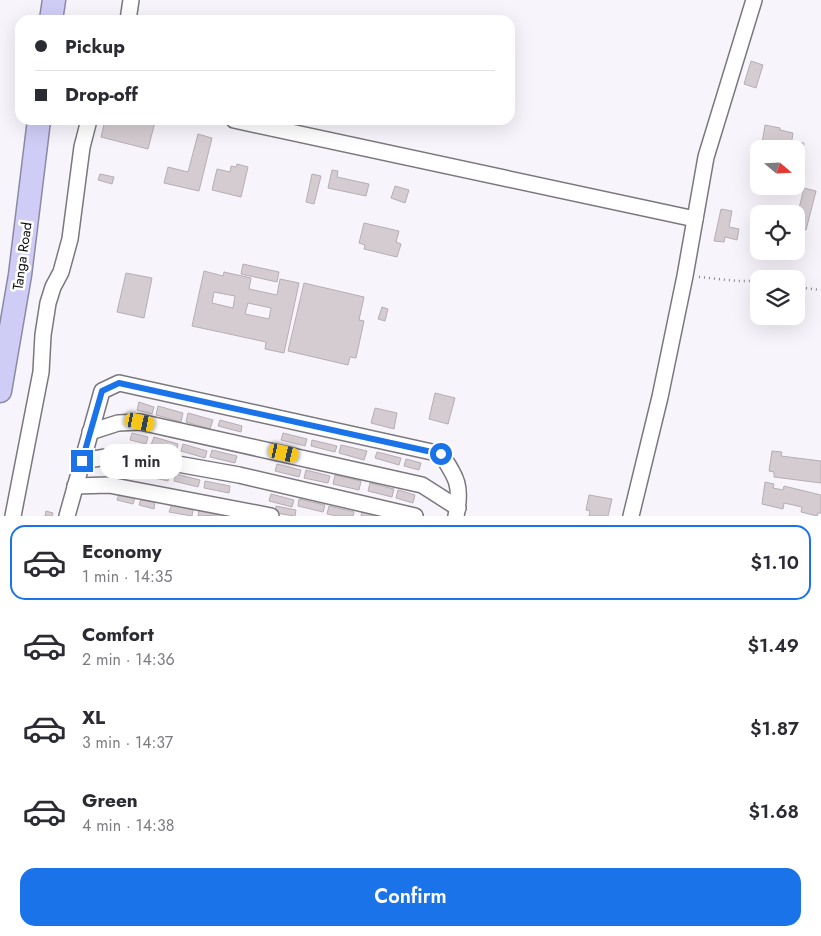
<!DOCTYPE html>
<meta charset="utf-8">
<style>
:root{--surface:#fff;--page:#f7f7f7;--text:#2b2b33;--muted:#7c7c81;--line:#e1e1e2;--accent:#1a73e8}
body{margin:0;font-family:Jost,sans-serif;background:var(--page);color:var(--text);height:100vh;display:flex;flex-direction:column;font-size:19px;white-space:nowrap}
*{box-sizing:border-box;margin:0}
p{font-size:16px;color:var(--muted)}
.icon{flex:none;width:28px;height:28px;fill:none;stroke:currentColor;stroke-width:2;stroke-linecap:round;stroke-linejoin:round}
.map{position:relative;height:516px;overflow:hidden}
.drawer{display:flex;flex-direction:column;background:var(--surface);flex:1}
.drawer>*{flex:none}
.guide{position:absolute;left:15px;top:15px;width:500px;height:110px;border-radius:15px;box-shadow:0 5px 20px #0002;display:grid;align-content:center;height:110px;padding:0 20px;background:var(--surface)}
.needle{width:32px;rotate:109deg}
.buttons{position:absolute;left:750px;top:140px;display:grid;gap:10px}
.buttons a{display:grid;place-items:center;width:55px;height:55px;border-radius:10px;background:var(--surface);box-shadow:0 5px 20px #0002;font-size:25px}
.end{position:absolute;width:22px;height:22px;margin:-11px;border:6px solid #1a73e8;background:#fff;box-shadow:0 0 0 2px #fff}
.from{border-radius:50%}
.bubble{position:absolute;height:35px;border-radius:15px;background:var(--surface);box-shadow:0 5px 20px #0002;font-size:16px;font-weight:600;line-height:35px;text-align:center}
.car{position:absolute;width:15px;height:30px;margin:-15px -8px;border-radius:6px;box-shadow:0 0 4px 1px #0007;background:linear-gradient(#f5c518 24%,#345 0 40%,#f5c518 0 76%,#345 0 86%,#f5c518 0)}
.guide b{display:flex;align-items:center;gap:18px;height:48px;font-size:19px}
.guide b+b{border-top:1px solid var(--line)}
.guide i{width:12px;height:12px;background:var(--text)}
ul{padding:9px 0 0;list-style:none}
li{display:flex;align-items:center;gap:15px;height:75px;margin:0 10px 8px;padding:0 10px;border:2px solid transparent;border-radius:15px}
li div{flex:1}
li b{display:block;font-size:19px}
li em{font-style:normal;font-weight:600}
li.active{border-color:var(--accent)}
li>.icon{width:45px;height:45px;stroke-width:1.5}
.primary-button{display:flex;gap:10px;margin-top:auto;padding:10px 20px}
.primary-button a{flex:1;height:58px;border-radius:15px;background:var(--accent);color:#fff;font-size:20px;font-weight:600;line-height:58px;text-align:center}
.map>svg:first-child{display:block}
.building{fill:#d4ccd1;stroke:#b6aeb3;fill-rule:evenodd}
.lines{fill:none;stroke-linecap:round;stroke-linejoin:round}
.minor-casing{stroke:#7b777d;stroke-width:18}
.highway-casing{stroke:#8b89a5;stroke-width:25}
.path{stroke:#878489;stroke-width:2.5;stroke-dasharray:1 4;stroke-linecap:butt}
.minor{stroke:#fff;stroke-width:15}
.highway{stroke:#cfcdf6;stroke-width:22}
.route{stroke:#1a73e8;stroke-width:6}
.labels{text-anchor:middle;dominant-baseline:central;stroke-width:5;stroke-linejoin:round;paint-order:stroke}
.street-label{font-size:14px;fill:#0d0b0e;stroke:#fff}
</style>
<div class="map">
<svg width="821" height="516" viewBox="0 0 821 516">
<rect width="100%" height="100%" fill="#f8f4fb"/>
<!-- building -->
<g class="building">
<path d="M751 61 763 65 756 88 744 84Z"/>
<path d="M105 120H147L155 122 148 149 101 137Z"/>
<path d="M765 125 780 128V130L793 133 791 146 782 145 781 149H761Z"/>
<path d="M198 134 212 138 199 191 164 183 168 167 188 172Z"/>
<path d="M795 142 804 143 799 178 796 177Z"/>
<path d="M237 164 248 167 241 197 212 190 217 169 230 172 231 166 236 167Z"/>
<path d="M332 170 338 171 337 177 369 184 366 196 328 188Z"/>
<path d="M100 174 114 177 112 184 98 180Z"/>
<path d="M312 174 321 176 314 204 306 202Z"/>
<path d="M395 186 409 190 405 203 391 198Z"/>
<path d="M804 188 816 191 806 230 796 228V221Z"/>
<path d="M721 209 732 211 729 227 739 229 737 240 725 237 724 242 714 241Z"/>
<path d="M364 223 399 231 396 242 401 244 397 257 364 249 365 245 359 243Z"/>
<path d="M243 264 279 272 277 282 241 274Z"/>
<path d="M204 271 223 276 224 272 251 278 249 289 277 295 280 279 299 283 284 353 265 349 266 342 192 326ZM214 292 235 296 233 308 212 303ZM248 303 271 308 269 319 245 314Z"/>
<path d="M126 273 152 278 144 318 117 312Z"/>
<path d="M304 283 364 297 359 320 364 321 356 358 350 357 348 365 288 351Z"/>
<path d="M382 307 388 309 385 321 378 319Z"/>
<path d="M435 393 455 398 448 424 429 419Z"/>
<path d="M139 402 154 407 152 414 137 410Z"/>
<path d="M158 406 183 413 181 422 156 415Z"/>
<path d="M375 408 397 413 394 429 371 423Z"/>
<path d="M188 413 213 420 210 429 186 422Z"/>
<path d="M220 420 242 426 241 432 218 426Z"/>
<path d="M132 433 148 437 146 444 130 440Z"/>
<path d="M283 433 307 439 305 446 281 440Z"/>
<path d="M154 437 178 444 176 452 151 445Z"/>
<path d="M312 440 337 446 335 452 311 446Z"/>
<path d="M183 444 207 451 205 458 181 451Z"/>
<path d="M341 445 367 451 364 460 339 453Z"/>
<path d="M212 450 237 456 235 463 210 457Z"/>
<path d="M772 451 782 452 781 456 821 461V483L774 477V472L769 471Z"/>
<path d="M377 452 401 458 399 465 375 458Z"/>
<path d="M406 459 421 463 419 470 404 466Z"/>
<path d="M125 463 141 468 139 475 123 470Z"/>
<path d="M277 464 301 470 299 477 275 471Z"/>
<path d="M147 468 169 473 168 481 145 476Z"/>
<path d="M306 470 330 476 328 483 304 478Z"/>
<path d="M176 474 200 480 198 487 174 481Z"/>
<path d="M335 475 361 481 359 490 333 484Z"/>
<path d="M205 481 230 486 229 493 204 488Z"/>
<path d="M765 482 774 484 773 488 783 490 784 486 821 495V513H818L817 516 801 512 802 507 784 503 783 509 762 504Z"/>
<path d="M370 483 394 489 392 497 368 491Z"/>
<path d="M398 490 415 495 413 503 396 498Z"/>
<path d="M119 494 135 498 133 504 117 500Z"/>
<path d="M271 494 294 500 292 507 269 501Z"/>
<path d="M589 495 612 499 608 516H589L590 511 586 510Z"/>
<path d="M141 499 155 502 154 509 139 505Z"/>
<path d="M299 499 325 505 323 512 298 506Z"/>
<path d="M172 504 193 510 192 516 169 512Z"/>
<path d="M276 506 296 510 295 516 275 513Z"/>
<path d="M329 506 354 512 353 516H337L327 514Z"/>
<path d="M199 510 223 515 198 516Z"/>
<path d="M46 511 53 513 52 516H45Z"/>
<path d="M362 512 377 516H361Z"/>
</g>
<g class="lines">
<!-- minor casing -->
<g class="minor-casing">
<g id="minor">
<path d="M128 20 131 0"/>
<path d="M234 120 695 219"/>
<path d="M90 432 118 423 140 422 422 485 458 508"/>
<path d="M82 461 112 456H133L239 475 415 516"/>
<path d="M75 486 109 485 271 516"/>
<path d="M13 516 41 372 43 335 48 303 53 287 61 272 70 239 82 147 89 120"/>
<path d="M67 516 102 391 119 383 441 454C457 478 462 486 456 516"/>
<path d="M631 516 660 397 685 276 706 157 754 0"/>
</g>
</g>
<!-- highway casing -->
<g class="highway-casing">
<g id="highway">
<path d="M51 20 54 0"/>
<path d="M0 391 20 275 39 120"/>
</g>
</g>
<!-- path -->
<g class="path">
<path d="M699 277 738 281H759"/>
<path d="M796 287 821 290"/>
</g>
<!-- minor -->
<use href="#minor" class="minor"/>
<!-- highway -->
<use href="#highway" class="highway"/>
</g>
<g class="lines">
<!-- route -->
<path class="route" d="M82 461 102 391 119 383 441 454"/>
</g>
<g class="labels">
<!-- street labels -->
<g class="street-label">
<text transform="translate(22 256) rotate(-82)">Tanga Road</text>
</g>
</g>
</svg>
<div class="buttons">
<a><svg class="needle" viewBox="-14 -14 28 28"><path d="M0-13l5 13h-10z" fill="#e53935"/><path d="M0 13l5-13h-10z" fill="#7c7c81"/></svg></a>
<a><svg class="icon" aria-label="locate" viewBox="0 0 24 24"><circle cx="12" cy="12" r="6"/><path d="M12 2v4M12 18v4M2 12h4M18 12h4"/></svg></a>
<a><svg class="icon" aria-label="layers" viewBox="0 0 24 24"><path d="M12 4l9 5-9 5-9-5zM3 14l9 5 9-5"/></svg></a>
</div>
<i class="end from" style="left:441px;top:454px"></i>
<i class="end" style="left:82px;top:461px"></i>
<div class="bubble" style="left:100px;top:444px;width:82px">1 min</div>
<i class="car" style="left:140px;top:422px;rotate:102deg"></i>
<i class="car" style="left:284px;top:453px;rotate:103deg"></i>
<div class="guide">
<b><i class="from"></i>Pickup</b>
<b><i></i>Drop-off</b>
</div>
</div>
<section class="drawer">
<ul>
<li class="active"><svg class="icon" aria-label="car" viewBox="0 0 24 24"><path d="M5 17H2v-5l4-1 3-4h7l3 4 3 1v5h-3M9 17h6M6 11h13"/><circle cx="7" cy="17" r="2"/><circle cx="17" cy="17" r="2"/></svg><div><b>Economy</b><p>1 min · 14:35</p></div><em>$1.10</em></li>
<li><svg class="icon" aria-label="car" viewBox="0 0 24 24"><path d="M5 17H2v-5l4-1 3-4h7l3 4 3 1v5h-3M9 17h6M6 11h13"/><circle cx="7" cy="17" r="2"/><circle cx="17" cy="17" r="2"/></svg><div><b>Comfort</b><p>2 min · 14:36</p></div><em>$1.49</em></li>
<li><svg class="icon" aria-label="car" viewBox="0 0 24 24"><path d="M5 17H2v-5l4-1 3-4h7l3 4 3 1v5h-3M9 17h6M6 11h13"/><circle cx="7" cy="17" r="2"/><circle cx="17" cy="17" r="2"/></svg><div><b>XL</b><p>3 min · 14:37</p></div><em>$1.87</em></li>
<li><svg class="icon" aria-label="car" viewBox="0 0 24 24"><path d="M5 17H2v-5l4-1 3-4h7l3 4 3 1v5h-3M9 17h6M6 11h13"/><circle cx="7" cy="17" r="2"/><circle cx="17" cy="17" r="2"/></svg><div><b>Green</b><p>4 min · 14:38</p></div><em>$1.68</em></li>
</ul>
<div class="primary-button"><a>Confirm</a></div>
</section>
